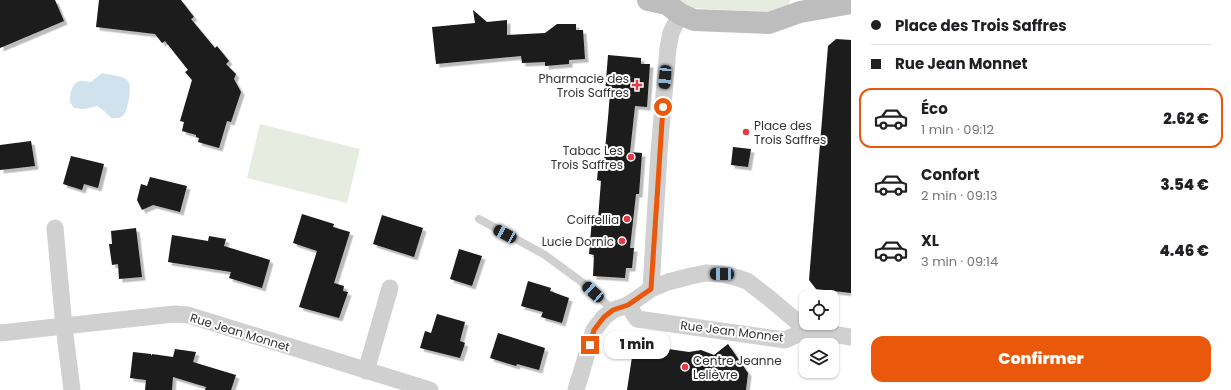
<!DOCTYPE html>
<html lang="fr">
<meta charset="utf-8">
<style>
:root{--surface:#fff;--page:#f6f6f6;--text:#202124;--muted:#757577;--line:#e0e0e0;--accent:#ea580c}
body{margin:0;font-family:Poppins,sans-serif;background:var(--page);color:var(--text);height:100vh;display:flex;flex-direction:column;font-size:15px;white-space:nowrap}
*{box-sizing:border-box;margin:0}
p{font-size:13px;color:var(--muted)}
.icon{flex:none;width:22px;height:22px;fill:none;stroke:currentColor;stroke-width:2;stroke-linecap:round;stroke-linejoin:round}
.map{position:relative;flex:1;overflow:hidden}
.details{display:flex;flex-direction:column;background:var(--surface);width:380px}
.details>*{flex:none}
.banner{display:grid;align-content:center;height:88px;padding:0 20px;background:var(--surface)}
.buttons{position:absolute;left:799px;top:290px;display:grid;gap:8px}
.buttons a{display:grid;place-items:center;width:40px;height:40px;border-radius:8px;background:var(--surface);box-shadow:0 1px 3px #0004;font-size:20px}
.end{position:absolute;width:18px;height:18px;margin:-9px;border:5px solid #ea580c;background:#fff;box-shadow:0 0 0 2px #fff}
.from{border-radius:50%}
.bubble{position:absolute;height:28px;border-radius:12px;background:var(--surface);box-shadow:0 1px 3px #0004;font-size:13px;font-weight:800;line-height:28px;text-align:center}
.car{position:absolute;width:12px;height:24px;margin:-12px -6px;border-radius:5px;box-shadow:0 0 3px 1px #0007;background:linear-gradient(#222 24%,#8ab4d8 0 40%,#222 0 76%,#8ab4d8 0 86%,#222 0)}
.banner b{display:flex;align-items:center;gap:14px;height:38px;font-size:15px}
.banner b+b{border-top:1px solid var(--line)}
.banner i{width:10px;height:10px;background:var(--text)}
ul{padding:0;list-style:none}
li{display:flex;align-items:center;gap:12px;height:60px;margin:0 8px 6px;padding:0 12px;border:2px solid transparent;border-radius:12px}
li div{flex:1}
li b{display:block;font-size:15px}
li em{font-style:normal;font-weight:800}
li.selected{border-color:var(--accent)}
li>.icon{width:36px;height:36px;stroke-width:1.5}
.button{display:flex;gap:8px;margin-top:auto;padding:8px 20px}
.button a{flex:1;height:46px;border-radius:12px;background:var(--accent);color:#fff;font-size:16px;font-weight:800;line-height:46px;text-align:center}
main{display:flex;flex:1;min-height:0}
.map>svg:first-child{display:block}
.green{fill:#e6ecdf}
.water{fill:#cfe2ee}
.building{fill:#1a1a1a;filter:url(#shadow)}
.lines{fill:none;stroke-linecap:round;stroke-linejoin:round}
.lane{stroke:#d0d0d0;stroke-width:8}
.street{stroke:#d0d0d0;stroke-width:17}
.secondary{stroke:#bdbdbd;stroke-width:22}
.route{stroke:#ea580c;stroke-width:5}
.poi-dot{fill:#e63946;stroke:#fff;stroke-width:1.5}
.labels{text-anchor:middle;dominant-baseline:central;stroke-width:4;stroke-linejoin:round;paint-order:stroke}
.poi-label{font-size:12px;fill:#333;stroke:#fff;text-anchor:end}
.street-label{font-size:12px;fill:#333;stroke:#fff}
</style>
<main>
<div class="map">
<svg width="851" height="390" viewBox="0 0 851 390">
<defs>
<filter id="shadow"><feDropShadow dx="3.5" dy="3.5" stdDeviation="0" flood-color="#0004"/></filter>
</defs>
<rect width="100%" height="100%" fill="#fff"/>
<!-- green -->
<g class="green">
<path d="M680 0H790L789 5 785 13 691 8 680 4Z"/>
<path d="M260 124 360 149 347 203 247 178Z"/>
</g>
<!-- water -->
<path class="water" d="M102 73C109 75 121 75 127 80 133 84 128 107 125 113 122 118 116 119 111 118L102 109 97 106 84 109 74 108 70 102C70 95 71 82 81 81 84 80 87 82 91 82Z"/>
<!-- building -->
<g class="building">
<path d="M0 0H55L64 21 0 48Z"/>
<path d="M99 0H181L194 17 191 19 215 48 217 46 229 61 226 64 236 74 234 79 241 92 231 122 227 121 219 148 198 142 199 138 196 137V135L182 131 184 122 180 121 192 80 185 72 188 70 165 41 162 43 155 34 96 27Z"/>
<path d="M473 10 487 22 507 20V35L545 33 557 24H576V30H583L585 59 569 60V64L545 66V62L522 63 521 56 436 64 432 27 475 23Z"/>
<path d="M836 39 851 40V293L816 289 809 280 828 46Z"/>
<path d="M608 55 641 58V64H650L647 107 635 106 630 152 642 153 639 194H636L630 248H634L632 268H626L625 278 593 276 594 255 589 254 592 219H598L601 181 597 180 599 159 604 160 608 118 610 93H605Z"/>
<path d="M31 141 35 166 0 170V145Z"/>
<path d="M733 147 751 149 748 167 731 165Z"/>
<path d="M71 156 104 164 98 188 84 184 82 190 63 184Z"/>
<path d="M150 177 187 186 180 212 153 205 142 210 137 200 141 184 147 186Z"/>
<path d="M302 214 334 224 333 227 350 232 334 283 344 286 343 291 348 292 339 318 299 307 317 251 293 243Z"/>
<path d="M382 215 423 228 414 257 373 244Z"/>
<path d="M136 228 142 277 119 279 118 264 112 265 109 244H112L111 231Z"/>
<path d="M172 235 208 241 209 236 226 239 224 246 270 260 262 288 229 278 231 272 168 262Z"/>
<path d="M459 249 482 256 472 286 450 279Z"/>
<path d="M528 281 551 288 550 291 569 298 562 323 541 317 543 312 521 306Z"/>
<path d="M437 314 465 322 460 341 465 343 460 358 420 348 425 331 431 333Z"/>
<path d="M498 333 545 348 539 370 517 364 516 366 490 358Z"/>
<path d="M634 344 689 352 701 350 714 355 728 344 748 373 746 390H627Z"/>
<path d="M175 349 196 352 193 362 236 375 231 390H205L206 387 173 377 172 390H145L146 380 130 378 133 352 151 354V356L152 354 173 357Z"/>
</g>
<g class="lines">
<!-- lane -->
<path class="lane" d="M479 219 545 255 583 283 613 310"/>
<!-- street -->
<g class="street">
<path d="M55 228 64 327 72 390"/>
<path d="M651 289 659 152 668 48 671 33 680 14"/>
<path d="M628 305 637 319 785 340 807 330"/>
<path d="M807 330 851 337"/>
<path d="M0 333 174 314 188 315 430 390"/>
<path d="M366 371 390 288"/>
<path d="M576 390 594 330 604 317 613 310 628 305 651 289 668 282 691 276 706 273 722 274 738 278 747 281 769 298 807 330"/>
</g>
<!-- secondary -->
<path class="secondary" d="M648 0 667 4 680 14 694 20 769 23 800 12 851 3"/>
</g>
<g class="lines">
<!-- route -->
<path class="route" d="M590 345 594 330 604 317 613 310 628 305 651 289 663 107"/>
</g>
<!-- markers -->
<g class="poi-dot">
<path d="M635 79h4v4h4v4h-4v4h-4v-4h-4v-4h4z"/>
<circle cx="746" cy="132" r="4"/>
<circle cx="631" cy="157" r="4"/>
<circle cx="627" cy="219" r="4"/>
<circle cx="622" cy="241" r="4"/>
<circle cx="685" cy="367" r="4"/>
</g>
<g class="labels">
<!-- poi labels -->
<g class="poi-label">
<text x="629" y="78">Pharmacie des<tspan x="629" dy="14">Trois Saffres</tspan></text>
<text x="754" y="125" text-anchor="start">Place des<tspan x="754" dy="14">Trois Saffres</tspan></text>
<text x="623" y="150">Tabac Les<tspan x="623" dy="14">Trois Saffres</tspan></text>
<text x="619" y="219">Coiffellia</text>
<text x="614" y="241">Lucie Dornic</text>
<text x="693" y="360" text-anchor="start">Centre Jeanne<tspan x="693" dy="14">Lelièvre</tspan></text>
</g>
<!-- street labels -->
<g class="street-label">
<text transform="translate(732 331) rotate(7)">Rue Jean Monnet</text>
<text transform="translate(240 332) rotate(17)">Rue Jean Monnet</text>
</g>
</g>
</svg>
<div class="buttons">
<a><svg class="icon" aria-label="locate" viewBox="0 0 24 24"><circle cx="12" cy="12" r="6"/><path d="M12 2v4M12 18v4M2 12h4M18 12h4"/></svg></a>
<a><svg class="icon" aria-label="layers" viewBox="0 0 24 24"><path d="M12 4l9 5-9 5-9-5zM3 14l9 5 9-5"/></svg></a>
</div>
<i class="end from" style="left:663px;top:107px"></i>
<i class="end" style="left:590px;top:345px"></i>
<div class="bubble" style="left:604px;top:331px;width:66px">1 min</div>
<i class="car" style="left:665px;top:77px;rotate:185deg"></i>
<i class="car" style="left:505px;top:234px;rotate:298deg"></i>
<i class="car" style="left:722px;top:274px;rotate:271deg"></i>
<i class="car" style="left:593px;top:292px;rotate:312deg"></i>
</div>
<section class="details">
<div class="banner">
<b><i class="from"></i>Place des Trois Saffres</b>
<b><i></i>Rue Jean Monnet</b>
</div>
<ul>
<li class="selected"><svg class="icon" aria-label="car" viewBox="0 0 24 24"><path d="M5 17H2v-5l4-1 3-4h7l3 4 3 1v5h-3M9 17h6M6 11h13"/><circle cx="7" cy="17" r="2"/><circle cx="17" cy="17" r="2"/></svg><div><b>Éco</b><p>1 min · 09:12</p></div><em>2.62 €</em></li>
<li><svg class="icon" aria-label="car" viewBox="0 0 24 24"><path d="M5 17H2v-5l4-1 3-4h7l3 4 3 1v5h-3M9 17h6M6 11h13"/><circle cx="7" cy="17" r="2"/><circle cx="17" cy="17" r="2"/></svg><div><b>Confort</b><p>2 min · 09:13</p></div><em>3.54 €</em></li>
<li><svg class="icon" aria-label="car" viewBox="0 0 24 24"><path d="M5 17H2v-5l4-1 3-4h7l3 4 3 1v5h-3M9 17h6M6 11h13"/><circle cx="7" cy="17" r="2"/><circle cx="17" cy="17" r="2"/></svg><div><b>XL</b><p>3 min · 09:14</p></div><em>4.46 €</em></li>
</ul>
<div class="button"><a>Confirmer</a></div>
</section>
</main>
